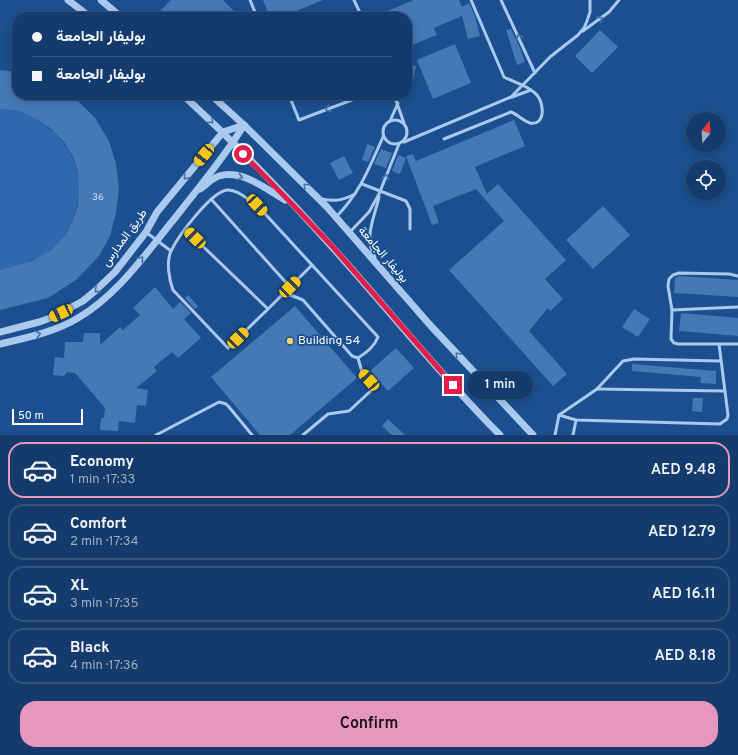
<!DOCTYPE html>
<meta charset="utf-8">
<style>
:root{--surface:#143b6b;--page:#1d4271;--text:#f1f3f6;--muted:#9dadc1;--line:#33557e;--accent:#e797bd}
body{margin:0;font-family:Overpass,Vazirmatn,sans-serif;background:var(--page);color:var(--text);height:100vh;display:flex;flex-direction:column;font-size:15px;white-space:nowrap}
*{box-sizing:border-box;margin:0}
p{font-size:13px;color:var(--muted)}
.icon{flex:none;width:22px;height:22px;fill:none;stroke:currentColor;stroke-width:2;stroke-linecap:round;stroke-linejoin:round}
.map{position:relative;height:435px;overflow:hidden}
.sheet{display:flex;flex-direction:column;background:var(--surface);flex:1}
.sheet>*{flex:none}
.hud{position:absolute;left:12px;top:12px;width:400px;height:88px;border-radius:16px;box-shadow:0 2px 10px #0003,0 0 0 1px var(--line);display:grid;align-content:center;height:88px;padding:0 20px;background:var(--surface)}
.needle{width:26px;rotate:18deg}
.fabs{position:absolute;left:686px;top:112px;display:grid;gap:8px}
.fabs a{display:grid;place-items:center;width:40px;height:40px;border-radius:50%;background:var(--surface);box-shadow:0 2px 10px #0003,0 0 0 1px var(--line);font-size:20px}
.scale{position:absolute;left:12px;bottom:10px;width:71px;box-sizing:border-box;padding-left:4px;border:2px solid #fff;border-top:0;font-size:11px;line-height:14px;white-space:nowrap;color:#fff;-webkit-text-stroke:3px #1b4f8f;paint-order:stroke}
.end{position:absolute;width:18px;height:18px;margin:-9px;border:5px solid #e11d48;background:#fff;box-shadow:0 0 0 2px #fff}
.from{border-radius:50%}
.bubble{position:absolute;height:28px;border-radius:14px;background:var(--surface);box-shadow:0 2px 10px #0003,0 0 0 1px var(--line);font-size:13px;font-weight:600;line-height:28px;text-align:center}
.car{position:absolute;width:12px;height:24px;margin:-12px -6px;border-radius:5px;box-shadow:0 0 3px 1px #0007;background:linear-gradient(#f5c518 24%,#345 0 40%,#f5c518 0 76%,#345 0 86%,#f5c518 0)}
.hud b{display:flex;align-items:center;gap:14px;height:38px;font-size:15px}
.hud b+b{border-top:1px solid var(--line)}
.hud i{width:10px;height:10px;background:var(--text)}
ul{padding:7px 0 0;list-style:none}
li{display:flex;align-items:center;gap:12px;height:56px;margin:0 8px 6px;padding:0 12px;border:2px solid var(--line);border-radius:16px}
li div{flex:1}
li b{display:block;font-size:15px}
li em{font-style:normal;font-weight:600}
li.active{border-color:var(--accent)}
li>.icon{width:36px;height:36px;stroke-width:1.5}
.cta{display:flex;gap:8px;margin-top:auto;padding:8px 20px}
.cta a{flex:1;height:46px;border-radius:16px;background:var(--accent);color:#111;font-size:16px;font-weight:600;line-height:46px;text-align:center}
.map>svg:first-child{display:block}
.green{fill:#2e69ad}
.building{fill:#4478b7}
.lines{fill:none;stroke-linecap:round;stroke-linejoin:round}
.service{stroke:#a9c9ee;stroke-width:3}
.tertiary{stroke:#a9c9ee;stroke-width:7}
.oneway{stroke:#4674ac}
.route{stroke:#e11d48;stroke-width:5}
.poi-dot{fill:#ffd166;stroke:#1b4f8f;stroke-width:1.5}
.labels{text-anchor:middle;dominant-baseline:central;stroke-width:3.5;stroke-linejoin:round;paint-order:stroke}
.number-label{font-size:10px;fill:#d0dded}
.street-label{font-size:12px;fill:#fff;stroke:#1b4f8f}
.poi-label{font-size:12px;fill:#fff;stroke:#1b4f8f;text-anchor:start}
</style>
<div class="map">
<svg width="738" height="435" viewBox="0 0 738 435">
<rect width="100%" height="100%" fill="#1b4f8f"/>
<!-- green -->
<path class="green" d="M0 109C6 110 12 110 18 111 26 113 34 117 40 122 72 142 87 176 75 213 71 227 63 241 50 250 34 262 19 265 0 270Z"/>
<!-- building -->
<g class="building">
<path d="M171 0H223L240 17H164L159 12Z"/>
<path d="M263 0H323L282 17H270Z"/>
<path d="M414 0H459L462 7 469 3 475 16 480 36 468 39 462 16 434 28 437 35 407 47V17H373Z"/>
<path d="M511 29 520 48 525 62 517 65 506 30Z"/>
<path d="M600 30 618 47 592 73 575 56Z"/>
<path d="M455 44 471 83 433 99 417 60Z"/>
<path d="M407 64 416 66 410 94 407 93Z"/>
<path d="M0 70 17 72V95H71L75 98 95 118 109 141 116 164 119 189 116 213 110 236 99 256 76 280 48 298 0 310V270L32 261 51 250 66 234 73 220 78 205 79 189 78 172 73 157 64 142 50 128 34 118 19 111 0 109Z"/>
<path d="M514 120 525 146 475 167 487 194 498 184 566 260 545 279 563 299 550 311 548 308 529 331 567 374 553 386 449 270 504 221 476 189 433 206 439 223 432 225 406 156 413 154 416 161Z"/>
<path d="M367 144 375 147 368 162 362 160Z"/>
<path d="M381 149 392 153 386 168 374 164Z"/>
<path d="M398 155 406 158 400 174 392 171Z"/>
<path d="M344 156 353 173 339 180 330 163Z"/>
<path d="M603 206 630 235 593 269 566 240Z"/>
<path d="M679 276 738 280V297L674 293 675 278Z"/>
<path d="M155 287 173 309 180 302 191 313 184 319 201 338 178 358 172 352 154 367 157 371 136 388 148 390 146 406 137 405 135 423 119 421 118 431 100 430 101 419 104 417 105 408 75 373 67 372 64 376 53 375 55 357 64 358 65 342H83L84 333H100V345L120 327 123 330 140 315 133 308Z"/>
<path d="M188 295 198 306 195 309 185 298Z"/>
<path d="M295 306 357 378 290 435H260L211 377Z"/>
<path d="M634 309 650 319 638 337 622 327Z"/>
<path d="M681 313 738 318V336L679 331Z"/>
<path d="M396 348 414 368 388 391 370 371Z"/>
<path d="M632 364 716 371V384L700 383 701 377 632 371Z"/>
<path d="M693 398H703L702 412 692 411Z"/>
<path d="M388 419 405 435H392L382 426Z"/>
</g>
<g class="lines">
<!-- service -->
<g class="service">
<path d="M250 0 257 17"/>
<path d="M354 0 362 17"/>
<path d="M501 0 535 73"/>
<path d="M583 31 609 12 619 0"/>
<path d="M289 95 299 120 365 95"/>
<path d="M394 95 404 123"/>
<path d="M512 97 531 90"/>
<circle cx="395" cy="132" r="12"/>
<path d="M390 121 398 103"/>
<path d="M444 139 511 112C517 114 523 121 530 123 546 126 544 103 537 95 528 85 515 83 504 77L471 0"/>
<path d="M404 142 511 97 550 57 578 35 584 28 587 21 590 12V0"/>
<path d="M362 184 406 201 410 209V229"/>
<path d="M211 199 290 287"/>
<path d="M322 199C335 202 343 200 355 194"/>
<path d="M336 217C360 193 369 168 383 137"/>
<path d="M185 229 268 309 312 265"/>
<path d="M147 233 171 251"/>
<path d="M349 233 369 212 379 194 399 144"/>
<path d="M375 257C363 238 375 216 379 197"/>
<path d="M268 309 228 348 173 290C169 279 166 262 171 251 178 236 211 192 227 190 237 189 248 200 257 205L378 337C374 347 367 352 358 358L352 356 303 300 293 296 283 294"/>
<path d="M672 310 738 307"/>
<path d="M719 344H678L674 343 671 339 672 310 668 286 669 279 673 275 679 273 729 274 738 276"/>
<path d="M597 389 724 391"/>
<path d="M559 415 576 420 720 424 727 419 728 415 719 344H738"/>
<path d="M156 435 219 402 226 404 229 407 252 435"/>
<path d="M303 435 328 414 349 411 375 387 362 372 358 358"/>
<path d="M555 435 559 415 597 389 623 361 634 359 720 361"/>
<path d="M573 435 576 420"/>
</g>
<!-- tertiary -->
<g class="tertiary">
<path d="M68 0 90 17"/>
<path d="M101 0 121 17"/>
<path d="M183 95C235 143 286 195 333 248 389 310 441 376 500 435"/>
<path d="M211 95 244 125 327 207 430 325 533 435"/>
<path d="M200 189C206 185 212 178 219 176 242 169 266 189 285 200"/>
<path d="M0 332 39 322 53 317 83 301 95 291 115 272 146 232 157 212 223 132 244 125"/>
<path d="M0 344C26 338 55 332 78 318 118 295 146 253 175 218 199 187 224 158 244 125"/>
</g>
</g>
<!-- one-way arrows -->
<defs><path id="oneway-chevron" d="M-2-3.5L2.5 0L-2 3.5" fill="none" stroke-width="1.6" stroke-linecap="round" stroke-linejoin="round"/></defs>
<g class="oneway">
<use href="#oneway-chevron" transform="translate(600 19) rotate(-37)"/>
<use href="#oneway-chevron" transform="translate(519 37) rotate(-115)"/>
<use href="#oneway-chevron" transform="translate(328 109) rotate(159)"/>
<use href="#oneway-chevron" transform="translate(211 121) rotate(42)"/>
<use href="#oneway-chevron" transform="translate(186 177) rotate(129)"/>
<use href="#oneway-chevron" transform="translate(240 177) rotate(17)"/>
<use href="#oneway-chevron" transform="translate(386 177) rotate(-68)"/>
<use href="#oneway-chevron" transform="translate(306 186) rotate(-135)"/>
<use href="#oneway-chevron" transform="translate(141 259) rotate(-50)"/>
<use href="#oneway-chevron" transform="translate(97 290) rotate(139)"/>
<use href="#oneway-chevron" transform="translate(38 334) rotate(-16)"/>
<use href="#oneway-chevron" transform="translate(458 355) rotate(-133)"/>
</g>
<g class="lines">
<!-- route -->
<path class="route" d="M243 154 294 206 333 247 453 385"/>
</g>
<!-- markers -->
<circle class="poi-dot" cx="290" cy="341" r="4"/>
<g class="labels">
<!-- number labels -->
<g class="number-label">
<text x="98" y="197">36</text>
</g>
<!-- street labels -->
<g class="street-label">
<text transform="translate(125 238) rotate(-54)">طريق المدارس</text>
<text transform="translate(383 255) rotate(49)">بوليفار الجامعة</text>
</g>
<!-- poi labels -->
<g class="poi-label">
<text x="298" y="341">Building 54</text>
</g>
</g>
</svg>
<div class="fabs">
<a><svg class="needle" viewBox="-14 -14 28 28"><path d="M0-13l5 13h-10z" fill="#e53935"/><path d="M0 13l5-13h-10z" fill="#9dadc1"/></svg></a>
<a><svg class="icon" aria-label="locate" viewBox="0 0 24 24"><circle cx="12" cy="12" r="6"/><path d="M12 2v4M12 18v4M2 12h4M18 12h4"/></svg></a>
</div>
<div class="scale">50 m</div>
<i class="end from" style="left:243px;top:154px"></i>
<i class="end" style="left:453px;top:385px"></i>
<div class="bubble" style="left:467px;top:371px;width:66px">1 min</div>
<i class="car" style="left:204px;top:155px;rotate:219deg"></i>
<i class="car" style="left:257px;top:205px;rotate:137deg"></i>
<i class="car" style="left:195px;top:238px;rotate:314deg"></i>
<i class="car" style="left:290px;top:287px;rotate:46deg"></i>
<i class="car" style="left:61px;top:313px;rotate:245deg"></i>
<i class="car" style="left:238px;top:338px;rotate:46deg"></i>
<i class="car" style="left:369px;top:380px;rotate:318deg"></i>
<div class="hud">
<b><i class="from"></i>بوليفار الجامعة</b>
<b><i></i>بوليفار الجامعة</b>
</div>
</div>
<section class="sheet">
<ul>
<li class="active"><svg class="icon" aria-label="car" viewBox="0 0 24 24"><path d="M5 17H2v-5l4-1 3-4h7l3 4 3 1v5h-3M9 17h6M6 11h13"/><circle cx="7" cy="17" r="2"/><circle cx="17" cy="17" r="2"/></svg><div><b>Economy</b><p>1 min · 17:33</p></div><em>AED 9.48</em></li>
<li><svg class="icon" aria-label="car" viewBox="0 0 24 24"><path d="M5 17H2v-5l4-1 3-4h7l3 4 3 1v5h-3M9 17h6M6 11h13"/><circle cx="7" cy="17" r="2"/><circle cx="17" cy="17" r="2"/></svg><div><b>Comfort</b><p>2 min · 17:34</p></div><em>AED 12.79</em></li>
<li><svg class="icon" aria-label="car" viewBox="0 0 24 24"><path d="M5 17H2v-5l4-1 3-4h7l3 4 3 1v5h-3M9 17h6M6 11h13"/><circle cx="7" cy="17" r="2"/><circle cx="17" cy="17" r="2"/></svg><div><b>XL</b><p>3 min · 17:35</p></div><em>AED 16.11</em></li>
<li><svg class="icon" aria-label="car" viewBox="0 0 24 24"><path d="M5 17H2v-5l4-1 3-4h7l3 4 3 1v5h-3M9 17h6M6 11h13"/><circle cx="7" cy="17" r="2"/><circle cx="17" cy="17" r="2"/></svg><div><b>Black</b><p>4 min · 17:36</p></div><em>AED 8.18</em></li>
</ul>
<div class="cta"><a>Confirm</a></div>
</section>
